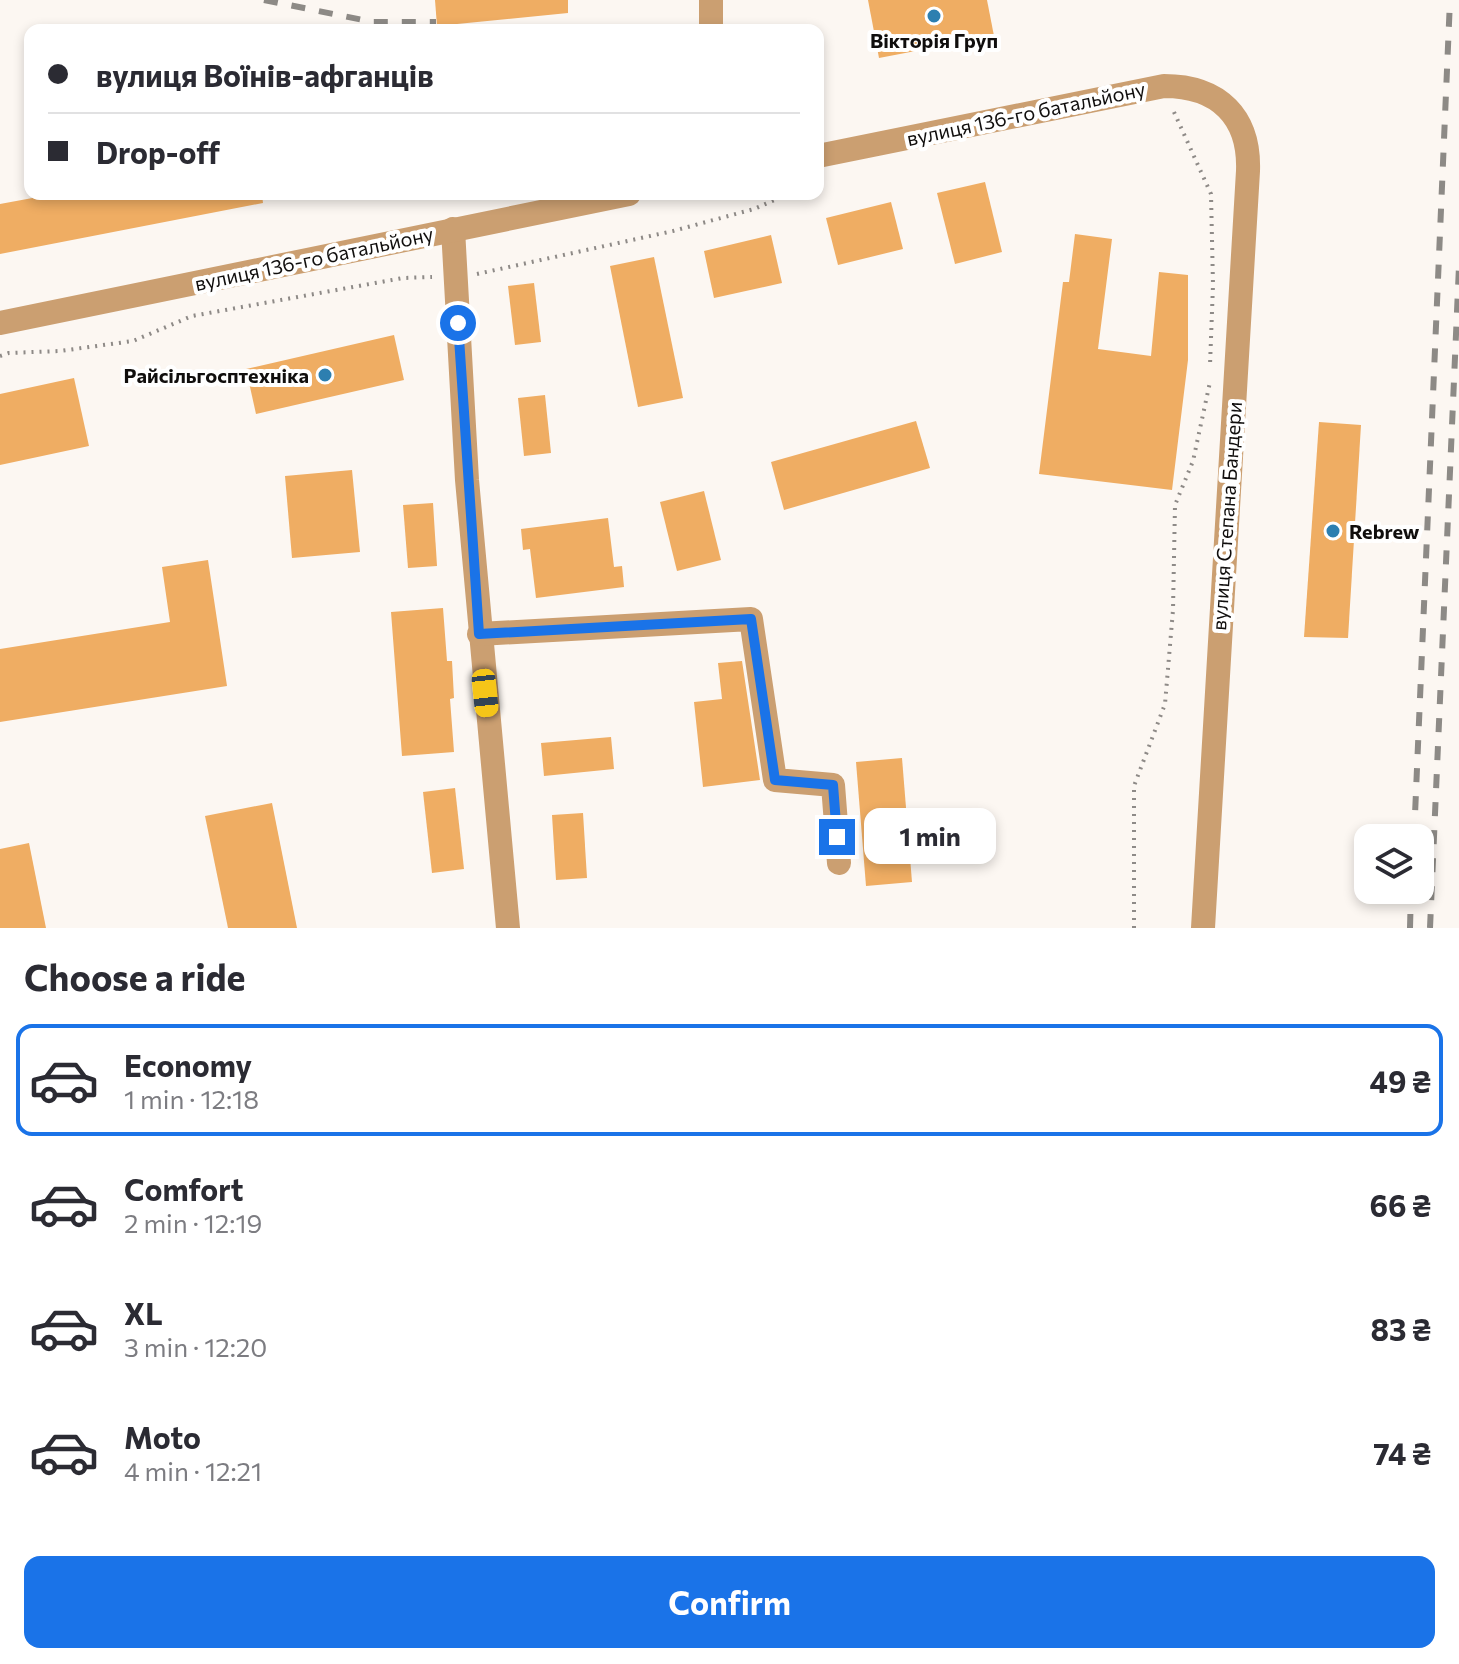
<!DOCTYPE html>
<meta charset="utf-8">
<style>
:root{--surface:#fff;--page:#f7f7f7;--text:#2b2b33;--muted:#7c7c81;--line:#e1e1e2;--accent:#1a73e8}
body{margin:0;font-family:Commissioner,sans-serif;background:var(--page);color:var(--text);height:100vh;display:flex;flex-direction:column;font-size:30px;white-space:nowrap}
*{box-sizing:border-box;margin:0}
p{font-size:26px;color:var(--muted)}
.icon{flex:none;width:44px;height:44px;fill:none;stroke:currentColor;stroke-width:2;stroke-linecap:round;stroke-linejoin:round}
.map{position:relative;height:928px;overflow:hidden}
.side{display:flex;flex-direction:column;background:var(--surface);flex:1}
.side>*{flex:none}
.hud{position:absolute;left:24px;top:24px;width:800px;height:176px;border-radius:16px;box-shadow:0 4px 12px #0003;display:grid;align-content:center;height:176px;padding:0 24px;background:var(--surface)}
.controls{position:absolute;left:1354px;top:824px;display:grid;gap:16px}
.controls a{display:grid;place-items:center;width:80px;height:80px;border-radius:16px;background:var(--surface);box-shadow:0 4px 12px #0003;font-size:40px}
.end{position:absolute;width:36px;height:36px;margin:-18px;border:10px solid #1a73e8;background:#fff;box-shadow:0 0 0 4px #fff}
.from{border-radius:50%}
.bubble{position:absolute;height:56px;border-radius:16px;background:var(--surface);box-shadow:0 4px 12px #0003;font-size:26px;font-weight:700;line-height:56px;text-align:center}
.car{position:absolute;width:24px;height:48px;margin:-24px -12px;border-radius:10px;box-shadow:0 0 6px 2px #0007;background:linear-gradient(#f5c518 24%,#345 0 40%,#f5c518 0 76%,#345 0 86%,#f5c518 0)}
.hud b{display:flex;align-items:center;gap:28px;height:76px;font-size:30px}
.hud b+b{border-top:2px solid var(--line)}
.hud i{width:20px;height:20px;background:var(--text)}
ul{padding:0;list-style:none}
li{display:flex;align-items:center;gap:24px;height:112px;margin:0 16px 12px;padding:0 8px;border:4px solid transparent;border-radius:16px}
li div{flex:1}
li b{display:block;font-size:30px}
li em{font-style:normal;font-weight:700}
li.on{border-color:var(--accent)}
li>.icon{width:72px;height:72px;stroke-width:1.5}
h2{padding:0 24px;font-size:36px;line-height:96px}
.cta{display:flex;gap:16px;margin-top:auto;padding:16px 24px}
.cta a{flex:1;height:92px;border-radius:16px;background:var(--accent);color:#fff;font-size:32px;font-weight:700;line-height:92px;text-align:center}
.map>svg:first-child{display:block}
.building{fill:#efad63}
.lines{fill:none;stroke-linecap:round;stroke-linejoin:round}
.path{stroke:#8e8a87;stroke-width:4;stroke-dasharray:2 6;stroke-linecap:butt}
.minor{stroke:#cb9f71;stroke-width:24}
.rail{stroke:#8d8a86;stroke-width:6;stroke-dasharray:14 14;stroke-linecap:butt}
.route{stroke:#1a73e8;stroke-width:10}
.poi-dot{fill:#2d7fb0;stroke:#fff;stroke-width:3}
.labels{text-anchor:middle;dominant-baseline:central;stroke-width:8;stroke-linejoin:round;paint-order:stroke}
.poi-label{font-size:20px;font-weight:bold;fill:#100e0d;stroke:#fff}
.street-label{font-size:20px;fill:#100e0d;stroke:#fff}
</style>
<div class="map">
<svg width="1459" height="928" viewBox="0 0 1459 928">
<rect width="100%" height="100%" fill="#fcf7f2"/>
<!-- building -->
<g class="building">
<path d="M435 0H568V13L437 26Z"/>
<path d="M868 0H987L994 36 879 58Z"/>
<path d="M985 182 1002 252 955 264 937 193Z"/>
<path d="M54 194H262L263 203 0 254V204Z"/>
<path d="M891 202 903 249 838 265 826 218Z"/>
<path d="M1075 234 1112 239 1098 349 1151 356 1159 272 1188 275V360L1172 490 1039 474 1063 282H1069Z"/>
<path d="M771 235 782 283 714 298 704 251Z"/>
<path d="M654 257 683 398 638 407 610 266Z"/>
<path d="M534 283 541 342 515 345 508 286Z"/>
<path d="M394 335 404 380 256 414 246 369Z"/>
<path d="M74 378 89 446 0 465V394Z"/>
<path d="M545 395 551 453 524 456 518 398Z"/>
<path d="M916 421 930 468 784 510 771 462Z"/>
<path d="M1319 422 1361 425 1348 638 1304 637Z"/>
<path d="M352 470 360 552 292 558 285 476Z"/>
<path d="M704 491 721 560 677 571 660 502Z"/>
<path d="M433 503 437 566 408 568 403 505Z"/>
<path d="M608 518 614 567 622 566 624 587 536 598 530 549 523 550 521 529Z"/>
<path d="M208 560 227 686 0 722V649L170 622 162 567Z"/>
<path d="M443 608 447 661H452L454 698 450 699 454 752 402 756 391 612Z"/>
<path d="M742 661 760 780 703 787 694 702 722 699 718 663Z"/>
<path d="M611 737 614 769 544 776 541 743Z"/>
<path d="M902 758 912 882 866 886 856 762Z"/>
<path d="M455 788 464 869 432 873 423 792Z"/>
<path d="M272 803 297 928H228L205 816Z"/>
<path d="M583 813 587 878 556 880 552 815Z"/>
<path d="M29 843 46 928H0V849Z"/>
</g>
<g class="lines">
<!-- path -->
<g class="path">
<path d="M1174 112 1211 194 1213 285 1210 365"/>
<path d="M477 274 673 231 754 209 788 194"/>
<path d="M0 356 9 353 60 351 133 341 192 316 403 278 432 277"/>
<path d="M1134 928V786L1165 704 1173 610 1175 505 1193 461 1210 382"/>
</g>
<!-- minor -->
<g class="minor">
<path d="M711 30V0"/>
<path d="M818 156 1164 86C1219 86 1250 117 1248 171L1203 928"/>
<path d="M453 229 467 480 508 928"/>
<path d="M0 323 629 194"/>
<path d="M479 634 751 619 775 780 833 785 839 863"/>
</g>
<!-- rail -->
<g class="rail">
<path d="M264 0 373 22H436"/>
<path d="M1414 838 1450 0"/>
<path d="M1410 928 1411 890"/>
<path d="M1430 928 1459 266"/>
</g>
</g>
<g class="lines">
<!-- route -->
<path class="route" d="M458 323 479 634 751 619 775 780 833 785 837 837"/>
</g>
<!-- markers -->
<g class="poi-dot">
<circle cx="934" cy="16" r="8"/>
<circle cx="325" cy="375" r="8"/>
<circle cx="1333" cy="531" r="8"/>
</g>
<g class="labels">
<!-- poi labels -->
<g class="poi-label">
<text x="934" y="40">Вікторія Груп</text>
<text x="309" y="375" text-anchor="end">Райсільгосптехніка</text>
<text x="1349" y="531" text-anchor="start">Rebrew</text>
</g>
<!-- street labels -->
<g class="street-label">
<text transform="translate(1026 113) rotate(-12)">вулиця 136-го батальйону</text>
<text transform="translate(314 258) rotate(-12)">вулиця 136-го батальйону</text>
<text transform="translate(1226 516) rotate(-86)">вулиця Степана Бандери</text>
</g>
</g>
</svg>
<div class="controls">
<a><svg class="icon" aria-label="layers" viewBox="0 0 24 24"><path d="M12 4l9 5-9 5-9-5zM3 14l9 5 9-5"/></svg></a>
</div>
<i class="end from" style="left:458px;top:323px"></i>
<i class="end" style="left:837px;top:837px"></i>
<div class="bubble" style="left:864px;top:808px;width:132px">1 min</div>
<i class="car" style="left:485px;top:693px;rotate:174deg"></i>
<div class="hud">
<b><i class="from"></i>вулиця Воїнів-афганців</b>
<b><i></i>Drop-off</b>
</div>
</div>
<section class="side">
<h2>Choose a ride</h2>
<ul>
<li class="on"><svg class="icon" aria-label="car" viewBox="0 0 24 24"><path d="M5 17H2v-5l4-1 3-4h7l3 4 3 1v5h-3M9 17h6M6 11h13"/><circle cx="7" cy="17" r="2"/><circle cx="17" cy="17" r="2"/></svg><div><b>Economy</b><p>1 min · 12:18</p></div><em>49 ₴</em></li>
<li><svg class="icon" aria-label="car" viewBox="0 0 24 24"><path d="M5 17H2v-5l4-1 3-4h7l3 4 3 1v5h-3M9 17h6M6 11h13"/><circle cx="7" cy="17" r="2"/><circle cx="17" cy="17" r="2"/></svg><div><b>Comfort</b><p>2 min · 12:19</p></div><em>66 ₴</em></li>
<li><svg class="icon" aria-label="car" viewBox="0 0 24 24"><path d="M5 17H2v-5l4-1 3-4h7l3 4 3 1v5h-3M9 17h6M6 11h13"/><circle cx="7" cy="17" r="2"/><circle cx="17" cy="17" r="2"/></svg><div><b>XL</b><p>3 min · 12:20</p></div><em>83 ₴</em></li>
<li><svg class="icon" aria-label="car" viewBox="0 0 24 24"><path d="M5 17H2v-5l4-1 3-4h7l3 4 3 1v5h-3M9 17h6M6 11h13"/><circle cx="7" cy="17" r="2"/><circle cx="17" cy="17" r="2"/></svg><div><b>Moto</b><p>4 min · 12:21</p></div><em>74 ₴</em></li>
</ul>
<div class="cta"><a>Confirm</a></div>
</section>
